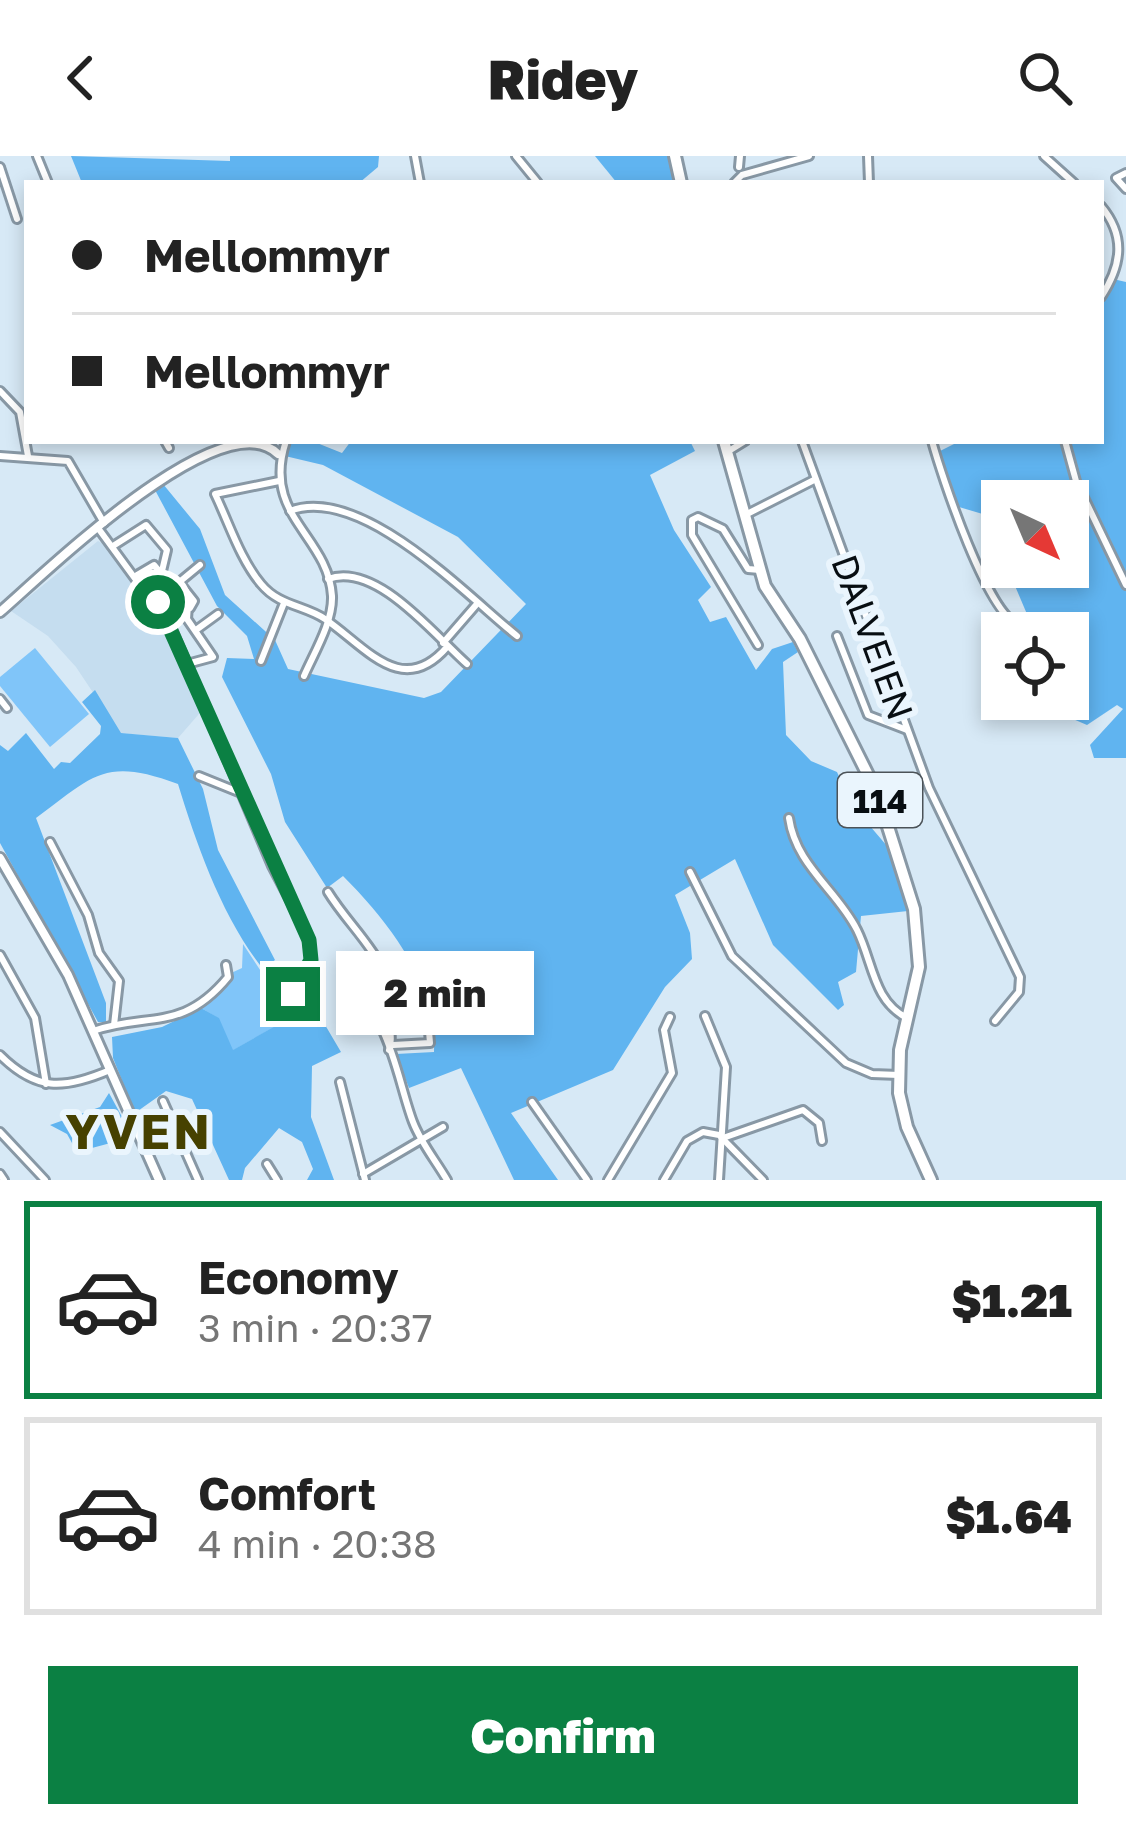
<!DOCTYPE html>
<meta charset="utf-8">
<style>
:root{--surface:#fff;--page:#f6f6f6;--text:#222;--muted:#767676;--line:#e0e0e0;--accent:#0b8043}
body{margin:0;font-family:"Golos Text",sans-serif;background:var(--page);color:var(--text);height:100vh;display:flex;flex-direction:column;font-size:45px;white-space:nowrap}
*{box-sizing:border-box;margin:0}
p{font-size:39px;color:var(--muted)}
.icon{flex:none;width:66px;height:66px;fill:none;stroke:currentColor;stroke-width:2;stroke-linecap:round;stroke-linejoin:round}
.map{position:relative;height:1024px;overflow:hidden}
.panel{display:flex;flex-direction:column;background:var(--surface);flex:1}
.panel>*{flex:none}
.banner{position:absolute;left:24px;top:24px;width:1080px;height:264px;border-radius:0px;box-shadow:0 6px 18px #0003;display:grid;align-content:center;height:264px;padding:0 48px;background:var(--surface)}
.needle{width:78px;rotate:136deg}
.buttons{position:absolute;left:981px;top:324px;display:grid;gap:24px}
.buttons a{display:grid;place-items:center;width:108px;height:108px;border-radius:0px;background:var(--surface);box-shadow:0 6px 18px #0003;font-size:60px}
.end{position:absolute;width:54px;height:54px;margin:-27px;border:15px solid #0b8043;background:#fff;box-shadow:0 0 0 6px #fff}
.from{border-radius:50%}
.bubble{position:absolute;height:84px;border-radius:0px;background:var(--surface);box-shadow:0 6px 18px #0003;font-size:39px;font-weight:800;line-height:84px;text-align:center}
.banner b{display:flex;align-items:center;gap:42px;height:114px;font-size:45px}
.banner b+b{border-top:3px solid var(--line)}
.banner i{width:30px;height:30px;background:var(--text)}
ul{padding:21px 0 0;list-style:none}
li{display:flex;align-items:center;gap:36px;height:198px;margin:0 24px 18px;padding:0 24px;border:6px solid var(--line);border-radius:0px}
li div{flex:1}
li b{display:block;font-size:45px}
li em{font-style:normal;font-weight:800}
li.active{border-color:var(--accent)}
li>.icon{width:108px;height:108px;stroke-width:1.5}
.primary-button{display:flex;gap:24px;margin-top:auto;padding:24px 48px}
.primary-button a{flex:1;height:138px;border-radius:0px;background:var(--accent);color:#fff;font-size:48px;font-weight:800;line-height:138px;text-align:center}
header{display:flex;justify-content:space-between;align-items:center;height:156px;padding:0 48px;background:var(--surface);font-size:54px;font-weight:800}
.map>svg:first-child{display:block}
.built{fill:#c5ddef}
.green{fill:#80c5f9}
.forest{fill:#60b4f0}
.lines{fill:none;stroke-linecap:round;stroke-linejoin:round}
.minor-casing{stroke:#8898a5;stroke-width:12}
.tertiary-casing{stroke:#8898a5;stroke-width:14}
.primary-casing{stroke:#8898a5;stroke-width:16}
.minor{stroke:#fff;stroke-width:6}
.tertiary{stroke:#fff;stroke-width:8}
.primary{stroke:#fff;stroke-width:10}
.route{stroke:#0b8043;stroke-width:15}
.labels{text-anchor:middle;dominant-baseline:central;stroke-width:12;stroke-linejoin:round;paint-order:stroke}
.shield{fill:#eaf5fd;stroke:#4c5358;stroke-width:3}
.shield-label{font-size:33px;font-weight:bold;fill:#080e12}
.street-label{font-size:36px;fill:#080e12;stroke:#eaf5fd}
.district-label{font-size:48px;font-weight:bold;letter-spacing:3px;fill:#464100;stroke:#eaf5fd}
</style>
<header><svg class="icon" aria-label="back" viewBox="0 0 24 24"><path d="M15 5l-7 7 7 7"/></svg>Ridey<svg class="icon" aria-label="search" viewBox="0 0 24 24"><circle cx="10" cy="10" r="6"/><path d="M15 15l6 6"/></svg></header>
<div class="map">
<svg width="1126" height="1024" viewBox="0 0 1126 1024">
<rect width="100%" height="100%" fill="#d7e9f6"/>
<!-- built -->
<path class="built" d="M98 385 118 396 157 447 205 551 178 582 120 577 76 511 48 480 11 455Z"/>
<!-- green -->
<g class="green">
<path d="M35 492 89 558 50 591 0 530V521Z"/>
<path d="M243 788 270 829 300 856 232 895 218 862 201 852 229 818 242 812Z"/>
</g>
<!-- forest -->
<g class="forest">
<path d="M71 0 230 5V0H379L378 11 359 27H82Z"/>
<path d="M595 0H669L676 27H617Z"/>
<path d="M1113 123 1126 126V602H1094L1090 589 1123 553 1117 549 1087 569 1066 560 1060 543H1068V477H1035L1007 411H1068V345H1002V398L986 359 959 351 938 296 960 285H1101V141Z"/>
<path d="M292 285H312L342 297 351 285H690L695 295 650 319 674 374 711 431 698 444 710 466 726 461 756 514 772 493 793 486 798 496 783 506 786 579 811 605 837 616 852 649 893 697 908 755 861 760 856 816 838 826 844 849 838 854 773 789 735 703 675 739 690 777 692 803 665 831 613 914 511 957 558 1024H514L461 912 409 932 396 898 434 896C436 827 390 767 343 720L327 732 285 666 271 618 222 521 227 502 254 503 247 480 217 450 155 334 163 328 200 373 225 439 275 484 288 513 424 542 441 536 526 448 458 381 323 309 285 300Z"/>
<path d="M95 534 121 577 178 582 203 633 218 694 275 804 263 813C222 761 197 690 178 628 105 601 94 619 36 662L106 847V866H98L0 687V589L8 595 26 577 54 613 61 606 70 607 100 578 101 570 82 546Z"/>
<path d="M201 852 219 862 233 894 300 856 321 862 341 896 312 910 311 961 334 1024H307L313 1013 302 986 279 972 245 1012 242 1024H229L192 943 166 935 135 957 113 902 112 881 162 871Z"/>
<path d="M109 937 133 981 77 996 67 978 50 969 100 951Z"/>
</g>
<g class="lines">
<!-- minor casing -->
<g class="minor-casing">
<g id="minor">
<path d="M37 0 48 27"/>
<path d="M415 0 420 27"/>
<path d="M516 0 538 27"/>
<path d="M868 0 869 27"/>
<path d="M1044 0 1074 27"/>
<path d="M0 11 17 63"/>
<path d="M739 11 740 0"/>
<path d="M1126 17 1116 22 1126 33"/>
<path d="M734 27 742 19 809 0"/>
<path d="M1101 50C1126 80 1122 109 1101 141"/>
<path d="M0 235 20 256 28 300"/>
<path d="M165 285 169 292"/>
<path d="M267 285 268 286"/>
<path d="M286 285C261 360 328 379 332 440 333 466 314 497 304 520"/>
<path d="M802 285 929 632 1020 821 1019 836 995 865"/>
<path d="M932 285C941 318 989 464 1020 469"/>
<path d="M1065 285 1076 325 1126 429"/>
<path d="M732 293 745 285"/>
<path d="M0 300 68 305 104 367"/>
<path d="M279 325 215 338C229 367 240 403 261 428 279 450 304 449 325 463 366 491 402 543 447 491"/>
<path d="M290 355C361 328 466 439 517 480"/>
<path d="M745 359 814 324"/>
<path d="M98 372 172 473 272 710 306 775 311 804 294 838"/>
<path d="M113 390 146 369 167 394 162 415"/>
<path d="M137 419 154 409 188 449 187 463 213 501 187 508"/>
<path d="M328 423C376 405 435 480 467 508"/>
<path d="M179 426 194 445 190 452"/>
<path d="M177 428 200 409"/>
<path d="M196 474 218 458"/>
<path d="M837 480 868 559 907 574"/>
<path d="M443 487 476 449"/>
<path d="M758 489 692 379V364L698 361 723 373 748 413 760 414"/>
<path d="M261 505 284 447"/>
<path d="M0 543 7 552"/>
<path d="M199 620 241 637"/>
<path d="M789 662C796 710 837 734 857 774 873 806 873 845 907 862"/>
<path d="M50 686 88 759 99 797 119 825 114 869"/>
<path d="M690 716 732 800 846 907 872 918 899 919"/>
<path d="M328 736C355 780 401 811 391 867 389 877 393 884 389 894"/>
<path d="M0 799 35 862 46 928"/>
<path d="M360 805 369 825 364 844"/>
<path d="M346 833C390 855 397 924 413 966 421 987 436 1005 447 1024"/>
<path d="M705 860 726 911 719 1024"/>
<path d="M93 875C147 856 182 877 228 821L226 809"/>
<path d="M393 889 430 887 428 864"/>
<path d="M0 899C36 935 63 934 110 914"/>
<path d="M340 926 365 1024"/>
<path d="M163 945 198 1024"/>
<path d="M532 946 587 1024"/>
<path d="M0 976 45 1024"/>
<path d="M723 982 803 954 819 967 822 985"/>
<path d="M267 1008 277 1024"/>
<path d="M0 1018 4 1024"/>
<path d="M363 1018 443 971"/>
<path d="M608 1024 672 917 664 874 670 861"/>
<path d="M664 1024 687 985 703 976 719 979 763 1024"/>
</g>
</g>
<!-- tertiary casing -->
<g class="tertiary-casing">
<g id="tertiary">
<path d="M0 456C42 420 222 243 278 298"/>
<path d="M0 702 68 819 159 1024"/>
</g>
</g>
<!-- primary casing -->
<g class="primary-casing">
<g id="primary">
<path d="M675 0 681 27"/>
<path d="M724 285 765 430 800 483 878 639 914 753 919 811 900 894 899 937 907 971 931 1024"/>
</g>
</g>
<!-- minor -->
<use href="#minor" class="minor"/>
<!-- tertiary -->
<use href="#tertiary" class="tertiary"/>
<!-- primary -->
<use href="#primary" class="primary"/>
</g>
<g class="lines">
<!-- route -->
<path class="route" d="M158 446 309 784 311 804 293 838"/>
</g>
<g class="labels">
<!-- shield labels -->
<rect class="shield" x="838" y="617" width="84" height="54" rx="9"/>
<g class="shield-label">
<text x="880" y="644">114</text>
</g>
<!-- street labels -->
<g class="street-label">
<text transform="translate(873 481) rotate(70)">DALVEIEN</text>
</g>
<!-- district labels -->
<g class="district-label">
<text x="139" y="975">YVEN</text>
</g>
</g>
</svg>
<div class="buttons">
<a><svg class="needle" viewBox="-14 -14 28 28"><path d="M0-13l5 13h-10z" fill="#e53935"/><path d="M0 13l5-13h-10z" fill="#767676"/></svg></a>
<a><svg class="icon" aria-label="locate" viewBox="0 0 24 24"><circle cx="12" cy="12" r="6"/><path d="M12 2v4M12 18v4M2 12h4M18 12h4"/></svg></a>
</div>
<i class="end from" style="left:158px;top:446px"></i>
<i class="end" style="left:293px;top:838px"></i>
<div class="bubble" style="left:336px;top:795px;width:198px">2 min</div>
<div class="banner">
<b><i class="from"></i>Mellommyr</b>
<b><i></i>Mellommyr</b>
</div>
</div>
<section class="panel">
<ul>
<li class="active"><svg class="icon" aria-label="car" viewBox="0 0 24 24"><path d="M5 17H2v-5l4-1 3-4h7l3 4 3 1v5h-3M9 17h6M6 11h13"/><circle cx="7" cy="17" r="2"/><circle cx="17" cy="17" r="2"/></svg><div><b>Economy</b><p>3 min · 20:37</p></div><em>$1.21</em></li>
<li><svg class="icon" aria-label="car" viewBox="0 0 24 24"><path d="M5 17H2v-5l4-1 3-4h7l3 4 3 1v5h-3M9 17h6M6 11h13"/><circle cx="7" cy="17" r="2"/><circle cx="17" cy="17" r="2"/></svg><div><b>Comfort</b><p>4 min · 20:38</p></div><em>$1.64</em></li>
</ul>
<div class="primary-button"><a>Confirm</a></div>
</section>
